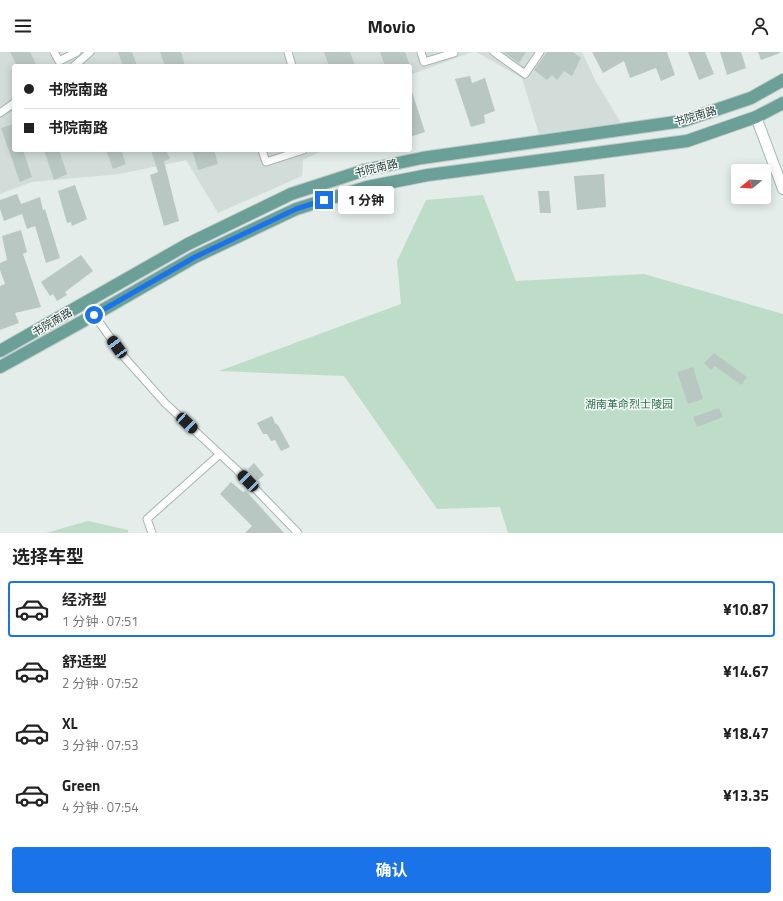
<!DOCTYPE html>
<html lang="zh">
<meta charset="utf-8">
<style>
:root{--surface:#fff;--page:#f2f2f2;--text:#222;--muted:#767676;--line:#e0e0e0;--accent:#1a73e8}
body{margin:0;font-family:"Titillium Web","Noto Sans SC",sans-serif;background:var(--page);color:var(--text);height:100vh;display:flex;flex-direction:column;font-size:15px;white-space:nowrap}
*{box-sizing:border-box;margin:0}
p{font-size:13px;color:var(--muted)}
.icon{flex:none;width:22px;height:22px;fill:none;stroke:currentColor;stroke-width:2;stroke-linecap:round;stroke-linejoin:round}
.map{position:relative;height:481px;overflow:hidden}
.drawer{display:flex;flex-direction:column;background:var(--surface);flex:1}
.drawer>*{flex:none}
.guide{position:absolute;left:12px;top:12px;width:400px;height:88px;border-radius:4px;box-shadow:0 2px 10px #0003;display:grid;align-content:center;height:88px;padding:0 12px;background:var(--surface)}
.needle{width:26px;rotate:252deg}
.buttons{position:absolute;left:731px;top:112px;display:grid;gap:8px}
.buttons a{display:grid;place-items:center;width:40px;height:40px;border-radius:4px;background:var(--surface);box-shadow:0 2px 10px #0003;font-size:20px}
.end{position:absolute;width:18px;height:18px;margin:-9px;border:5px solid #1a73e8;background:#fff;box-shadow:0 0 0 2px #fff}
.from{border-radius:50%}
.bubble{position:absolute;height:28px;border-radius:4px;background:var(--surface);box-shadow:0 2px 10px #0003;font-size:13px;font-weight:700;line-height:28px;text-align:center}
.car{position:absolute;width:12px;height:24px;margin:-12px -6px;border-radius:5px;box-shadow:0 0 3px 1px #0007;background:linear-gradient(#222 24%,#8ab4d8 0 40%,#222 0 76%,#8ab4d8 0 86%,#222 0)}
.guide b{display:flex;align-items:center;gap:14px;height:38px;font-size:15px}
.guide b+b{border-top:1px solid var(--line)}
.guide i{width:10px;height:10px;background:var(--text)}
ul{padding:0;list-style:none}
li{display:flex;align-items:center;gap:12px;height:56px;margin:0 8px 6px;padding:0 4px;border:2px solid transparent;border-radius:4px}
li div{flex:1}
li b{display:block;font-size:15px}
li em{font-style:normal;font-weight:700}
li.active{border-color:var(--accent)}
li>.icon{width:36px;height:36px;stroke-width:1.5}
h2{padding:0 12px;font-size:18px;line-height:48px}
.primary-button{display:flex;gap:8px;margin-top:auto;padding:8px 12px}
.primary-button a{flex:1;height:46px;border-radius:4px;background:var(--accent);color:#fff;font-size:16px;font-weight:700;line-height:46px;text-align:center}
header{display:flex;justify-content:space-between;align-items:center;height:52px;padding:0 12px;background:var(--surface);font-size:18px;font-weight:700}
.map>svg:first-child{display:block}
.built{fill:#d2dcd8}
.green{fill:#beddc9}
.building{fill:#b9c7c3}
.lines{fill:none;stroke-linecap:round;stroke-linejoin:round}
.street-casing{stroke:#a7b5b1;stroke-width:9}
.secondary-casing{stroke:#a2b8b2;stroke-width:12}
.primary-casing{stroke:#c2c9c8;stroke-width:14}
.street{stroke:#fff;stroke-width:7}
.secondary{stroke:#fff;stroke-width:10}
.primary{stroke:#6aa097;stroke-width:12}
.route{stroke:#1a73e8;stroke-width:5}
.labels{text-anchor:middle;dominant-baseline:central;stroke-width:3;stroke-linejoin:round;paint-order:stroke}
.street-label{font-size:11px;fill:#243e39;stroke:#f4f9f7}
.park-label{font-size:11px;fill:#2f734f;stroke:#f4f9f7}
</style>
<header><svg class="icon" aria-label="menu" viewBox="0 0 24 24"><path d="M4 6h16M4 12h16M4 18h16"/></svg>Movio<svg class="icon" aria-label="person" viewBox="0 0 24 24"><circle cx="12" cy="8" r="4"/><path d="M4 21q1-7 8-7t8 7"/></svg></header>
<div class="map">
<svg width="783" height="481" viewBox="0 0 783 481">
<rect width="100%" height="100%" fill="#e4ede9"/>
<!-- built -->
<g class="built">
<path d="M0 0H472L410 23V14H14V98H324L303 108 302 124 218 161 186 108 120 122 32 130 0 142Z"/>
<path d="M476 0H582L595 28 621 71 539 82 522 26Z"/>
</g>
<!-- green -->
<g class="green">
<path d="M483 143 516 229 644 222 783 262V481H508L500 455 437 457 344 324 219 319 401 252 397 209 426 148Z"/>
<path d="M88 469 128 478V481H46Z"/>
</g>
<!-- building -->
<g class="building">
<path d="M10 0H30L37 14H17Z"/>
<path d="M118 0H132L137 14H123Z"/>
<path d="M160 0H181L185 14H165Z"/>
<path d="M324 0H350L355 14H329Z"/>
<path d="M380 0H405L410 14H385Z"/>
<path d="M503 0H526L519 11Z"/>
<path d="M547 0H573L581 6 572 24 564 19 557 28 552 23 547 28 534 18Z"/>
<path d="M592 0H667L675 23 661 29 656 16 630 26 624 9 603 21Z"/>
<path d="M688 0H705L714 22 699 28Z"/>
<path d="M720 0H741L746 16 727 23Z"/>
<path d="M758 0H780V1L761 8Z"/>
<path d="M470 24 472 31 485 26 495 59 484 63 485 71 471 75 455 27Z"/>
<path d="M410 37H411L425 80 410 85Z"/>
<path d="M14 72V98H23L32 125 20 130 1 76Z"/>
<path d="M44 98H59L67 122 54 128Z"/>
<path d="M106 98H121L126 112 113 117Z"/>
<path d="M151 98H166L170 107 164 109 179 169 164 174 150 123 158 120Z"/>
<path d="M192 98H214L218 112 198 118Z"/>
<path d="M604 122 606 155 577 158 574 124Z"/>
<path d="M75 133 87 167 72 174 71 170 67 171 58 139Z"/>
<path d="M538 139H549L551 161H540Z"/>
<path d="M17 142 21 152 40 145 43 158 45 157 60 206 46 211 35 174 27 177 22 162 4 169 0 157V148Z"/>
<path d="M21 178 27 200 23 202 41 255 15 261 19 271 0 278V234L5 232 0 218V211L7 208 2 184Z"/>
<path d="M81 203 93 219 65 240 67 243 57 249 53 242 50 244 41 230Z"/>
<path d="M714 301 747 325 741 333 715 314 711 318 704 311Z"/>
<path d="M693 315 703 347 688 352 677 320Z"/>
<path d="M719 356 723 365 697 375 693 365Z"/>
<path d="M272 364 275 371 278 373 290 395 281 399 275 388 271 389 267 382H263L257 371Z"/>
<path d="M254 411 264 423 258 428 248 417Z"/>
<path d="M231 430 243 440 246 439 284 481H245L252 474 220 442Z"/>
</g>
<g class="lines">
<!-- street casing -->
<g class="street-casing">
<g id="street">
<path d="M54 0 59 9 77 0"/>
<path d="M288 0 292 14"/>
<path d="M421 0 424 10 454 1"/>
<path d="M494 0 525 22 540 0"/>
<path d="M74 14 90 0"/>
<path d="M0 61 14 51"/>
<path d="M262 98 266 110 303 98"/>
<path d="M94 263 125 306 165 351 237 418 298 481"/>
<path d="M152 481 147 467 220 402"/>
</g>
</g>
<!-- secondary casing -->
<g class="secondary-casing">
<path id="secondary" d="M756 65 783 137"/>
</g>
<!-- primary casing -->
<g class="primary-casing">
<g id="primary">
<path d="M0 299 188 192 291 142 365 118 422 106 683 69 751 46 783 28"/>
<path d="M0 315 94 263 195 205 296 157 367 135 428 123 687 89 756 65 783 51"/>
</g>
</g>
<!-- street -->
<use href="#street" class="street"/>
<!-- secondary -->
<use href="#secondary" class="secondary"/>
<!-- primary -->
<use href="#primary" class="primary"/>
</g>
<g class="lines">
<!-- route -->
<path class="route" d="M94 263 195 205 296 157 324 148"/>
</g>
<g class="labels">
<!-- street labels -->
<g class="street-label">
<text transform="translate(695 64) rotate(-16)">书院南路</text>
<text transform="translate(376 116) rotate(-14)">书院南路</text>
<text transform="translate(52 270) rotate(-30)">书院南路</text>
</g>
<!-- park labels -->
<g class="park-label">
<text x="629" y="352">湖南革命烈士陵园</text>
</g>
</g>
</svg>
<div class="buttons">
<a><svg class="needle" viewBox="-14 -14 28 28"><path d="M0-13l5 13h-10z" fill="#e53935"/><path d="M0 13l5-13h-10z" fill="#767676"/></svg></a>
</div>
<i class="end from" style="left:94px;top:263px"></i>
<i class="end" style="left:324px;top:148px"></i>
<div class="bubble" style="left:338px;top:134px;width:56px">1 分钟</div>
<i class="car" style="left:117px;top:295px;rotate:324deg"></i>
<i class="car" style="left:187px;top:371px;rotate:133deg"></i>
<i class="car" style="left:248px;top:429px;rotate:316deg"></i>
<div class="guide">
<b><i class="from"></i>书院南路</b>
<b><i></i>书院南路</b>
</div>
</div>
<section class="drawer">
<h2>选择车型</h2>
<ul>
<li class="active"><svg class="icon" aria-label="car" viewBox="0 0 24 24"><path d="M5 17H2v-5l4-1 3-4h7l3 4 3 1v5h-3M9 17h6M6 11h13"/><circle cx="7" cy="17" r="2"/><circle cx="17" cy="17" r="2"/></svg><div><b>经济型</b><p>1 分钟 · 07:51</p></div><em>¥10.87</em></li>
<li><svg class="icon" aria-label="car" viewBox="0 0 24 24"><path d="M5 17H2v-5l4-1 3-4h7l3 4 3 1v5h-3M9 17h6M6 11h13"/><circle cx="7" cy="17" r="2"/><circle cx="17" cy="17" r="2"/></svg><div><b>舒适型</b><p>2 分钟 · 07:52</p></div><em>¥14.67</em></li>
<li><svg class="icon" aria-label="car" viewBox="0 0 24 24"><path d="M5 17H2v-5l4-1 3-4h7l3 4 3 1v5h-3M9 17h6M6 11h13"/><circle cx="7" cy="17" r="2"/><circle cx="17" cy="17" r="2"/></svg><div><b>XL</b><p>3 分钟 · 07:53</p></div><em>¥18.47</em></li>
<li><svg class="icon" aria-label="car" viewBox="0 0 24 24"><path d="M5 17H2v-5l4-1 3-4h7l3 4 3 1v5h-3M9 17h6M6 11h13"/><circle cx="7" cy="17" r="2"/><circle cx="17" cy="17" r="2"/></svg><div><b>Green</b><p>4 分钟 · 07:54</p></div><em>¥13.35</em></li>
</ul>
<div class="primary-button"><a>确认</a></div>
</section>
